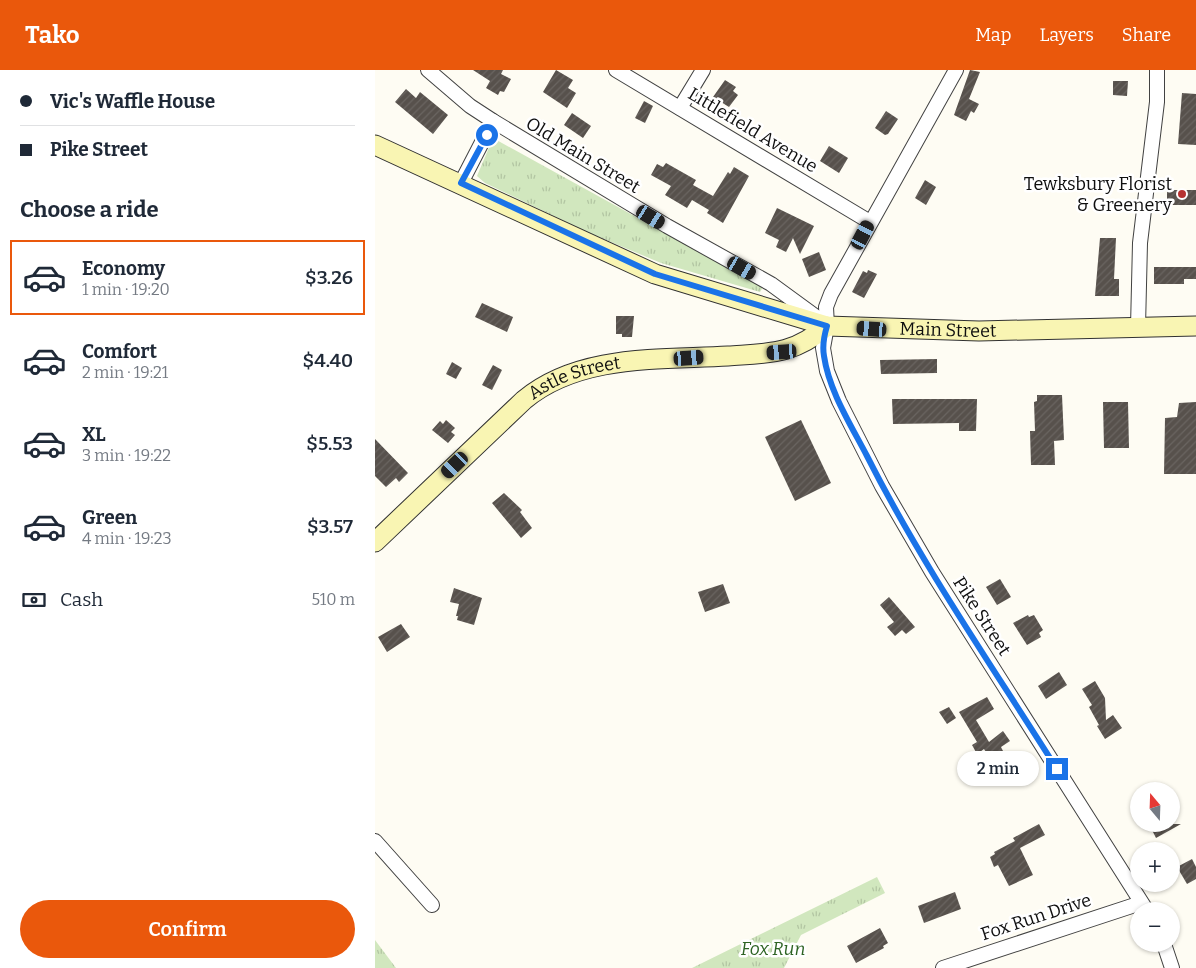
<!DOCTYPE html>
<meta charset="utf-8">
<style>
:root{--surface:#fff;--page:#f2f2f3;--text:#1f2937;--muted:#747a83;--line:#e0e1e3;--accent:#ea580c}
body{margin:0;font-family:Bitter,serif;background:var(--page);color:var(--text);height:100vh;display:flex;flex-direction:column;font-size:19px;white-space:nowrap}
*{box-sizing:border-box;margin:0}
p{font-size:16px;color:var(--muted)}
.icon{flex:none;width:28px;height:28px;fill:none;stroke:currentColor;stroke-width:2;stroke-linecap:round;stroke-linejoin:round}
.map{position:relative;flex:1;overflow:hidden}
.details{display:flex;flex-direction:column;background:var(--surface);width:375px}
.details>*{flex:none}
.guide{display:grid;align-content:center;height:110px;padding:0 20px;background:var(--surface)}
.needle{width:32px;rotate:341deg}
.fabs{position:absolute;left:755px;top:712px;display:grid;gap:10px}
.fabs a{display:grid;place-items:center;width:50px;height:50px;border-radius:50%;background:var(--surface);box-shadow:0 1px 4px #0004;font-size:25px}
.end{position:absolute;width:22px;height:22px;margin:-11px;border:6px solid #1a73e8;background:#fff;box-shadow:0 0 0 2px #fff}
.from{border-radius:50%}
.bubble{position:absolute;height:35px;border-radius:18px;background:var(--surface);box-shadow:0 1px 4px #0004;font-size:16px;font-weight:600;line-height:35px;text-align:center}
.car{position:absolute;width:15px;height:30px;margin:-15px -8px;border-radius:6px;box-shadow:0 0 4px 1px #0007;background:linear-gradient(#222 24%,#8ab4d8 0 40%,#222 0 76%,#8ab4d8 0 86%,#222 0)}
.guide b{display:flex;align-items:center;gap:18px;height:48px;font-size:19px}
.guide b+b{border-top:1px solid var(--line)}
.guide i{width:12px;height:12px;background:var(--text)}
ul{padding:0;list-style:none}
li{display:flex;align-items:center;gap:15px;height:75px;margin:0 10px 8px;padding:0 10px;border:2px solid transparent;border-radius:0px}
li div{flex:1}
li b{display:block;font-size:19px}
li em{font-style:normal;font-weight:600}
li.current{border-color:var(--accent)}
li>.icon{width:45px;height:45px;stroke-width:1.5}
h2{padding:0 20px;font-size:22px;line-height:60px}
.pay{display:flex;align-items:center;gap:12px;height:55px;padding:0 20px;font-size:19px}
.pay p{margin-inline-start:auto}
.button{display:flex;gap:10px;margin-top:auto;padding:10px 20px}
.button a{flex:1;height:58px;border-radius:30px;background:var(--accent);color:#fff;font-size:20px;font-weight:600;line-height:58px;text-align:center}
header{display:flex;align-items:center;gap:30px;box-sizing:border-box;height:70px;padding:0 25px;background:var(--accent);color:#fff}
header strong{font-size:24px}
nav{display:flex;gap:28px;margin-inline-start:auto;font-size:18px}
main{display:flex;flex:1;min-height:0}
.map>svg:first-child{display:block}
.grass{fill:url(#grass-tufts)}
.building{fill:url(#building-hatch)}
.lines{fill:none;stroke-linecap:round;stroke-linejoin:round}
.street-casing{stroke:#424242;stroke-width:16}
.secondary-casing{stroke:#313131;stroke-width:21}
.street{stroke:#fff;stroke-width:14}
.secondary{stroke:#f9f5b3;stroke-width:19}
.route{stroke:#1a73e8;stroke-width:6}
.poi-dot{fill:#b63231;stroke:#fff;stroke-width:2}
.labels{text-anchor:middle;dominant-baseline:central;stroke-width:5;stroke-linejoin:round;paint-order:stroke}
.street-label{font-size:18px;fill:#0f0f0f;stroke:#fff}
.poi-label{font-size:18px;fill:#0f0f0f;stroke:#fff;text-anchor:end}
.park-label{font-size:18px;font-style:italic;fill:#2d6324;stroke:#fff}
</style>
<header>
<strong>Tako</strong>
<nav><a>Map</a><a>Layers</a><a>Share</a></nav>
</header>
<main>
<section class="details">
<div class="guide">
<b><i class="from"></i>Vic's Waffle House</b>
<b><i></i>Pike Street</b>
</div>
<h2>Choose a ride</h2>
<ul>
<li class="current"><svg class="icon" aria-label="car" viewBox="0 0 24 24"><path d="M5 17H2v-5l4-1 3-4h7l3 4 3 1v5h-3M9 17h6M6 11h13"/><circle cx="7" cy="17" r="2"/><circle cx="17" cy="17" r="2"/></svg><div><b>Economy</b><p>1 min · 19:20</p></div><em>$3.26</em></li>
<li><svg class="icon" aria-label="car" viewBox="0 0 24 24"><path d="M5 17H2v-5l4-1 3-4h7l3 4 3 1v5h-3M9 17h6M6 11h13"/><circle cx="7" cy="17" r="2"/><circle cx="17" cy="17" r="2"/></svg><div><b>Comfort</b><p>2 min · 19:21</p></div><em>$4.40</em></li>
<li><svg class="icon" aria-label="car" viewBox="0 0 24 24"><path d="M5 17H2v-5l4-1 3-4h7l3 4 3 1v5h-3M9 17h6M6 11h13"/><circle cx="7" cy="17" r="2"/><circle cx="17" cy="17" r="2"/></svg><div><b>XL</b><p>3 min · 19:22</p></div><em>$5.53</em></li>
<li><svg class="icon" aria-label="car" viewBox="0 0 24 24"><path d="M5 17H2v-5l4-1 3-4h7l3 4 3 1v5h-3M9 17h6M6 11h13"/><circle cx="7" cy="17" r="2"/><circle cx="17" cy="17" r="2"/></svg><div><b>Green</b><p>4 min · 19:23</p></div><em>$3.57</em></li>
</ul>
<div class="pay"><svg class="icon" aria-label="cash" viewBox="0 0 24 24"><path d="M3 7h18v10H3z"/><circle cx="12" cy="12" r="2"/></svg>Cash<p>510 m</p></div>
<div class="button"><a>Confirm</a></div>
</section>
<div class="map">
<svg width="821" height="898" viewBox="0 0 821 898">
<defs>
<pattern id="grass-tufts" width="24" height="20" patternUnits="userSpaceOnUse" patternTransform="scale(1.25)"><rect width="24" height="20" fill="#d1e7be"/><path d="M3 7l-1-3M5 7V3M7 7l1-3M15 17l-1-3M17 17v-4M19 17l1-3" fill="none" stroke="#b2c5a2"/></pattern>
<pattern id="building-hatch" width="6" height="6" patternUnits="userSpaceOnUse" patternTransform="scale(1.25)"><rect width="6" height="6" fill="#57514c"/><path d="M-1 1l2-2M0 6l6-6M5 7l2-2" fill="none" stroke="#6a6561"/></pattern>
</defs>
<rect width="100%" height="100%" fill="#fefcf3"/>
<!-- grass -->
<g class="grass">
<path d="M118 68 388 217 385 222 286 193 212 162 110 113 102 106Z"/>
<path d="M502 807 510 823 426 865 409 898H317Z"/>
<path d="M0 870 21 898H0Z"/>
</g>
<!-- building -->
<g class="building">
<path d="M98 0H128L126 4 136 9 129 22 125 21 123 25 111 18 115 11Z"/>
<path d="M181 0 198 10 193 18 201 23 192 38 168 22Z"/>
<path d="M595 0 605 2 594 29 604 34 599 43 596 41 591 51 579 45Z"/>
<path d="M350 10 361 17 358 21 363 25 354 37 338 27Z"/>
<path d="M738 11H753L752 26 738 25Z"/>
<path d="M31 19 41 28 45 22 73 45 58 64 20 32Z"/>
<path d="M807 23 821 24V75L803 74Z"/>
<path d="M269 31 278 36 270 53 260 48Z"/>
<path d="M511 41 523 49 513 64 510 65 500 58Z"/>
<path d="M197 43 216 56 208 68 189 55Z"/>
<path d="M454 76 473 88 464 103 445 91Z"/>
<path d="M291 93 321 110 318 115 338 126 353 102 355 104 359 97 374 106 348 153 332 143 334 140 317 130 312 138 290 125 296 116 276 105 282 94 288 97Z"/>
<path d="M550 110 561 117 551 135 540 128Z"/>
<rect x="792" y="120" width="29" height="15"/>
<path d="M402 138 439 156 425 184 418 168 411 182 401 177 404 170 390 163Z"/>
<path d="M725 168H741L739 209H744V226H720Z"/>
<path d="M444 182 451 200 434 207 427 189Z"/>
<path d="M779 197H821V209H809V214H779Z"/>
<path d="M493 200 502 204 489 228 477 222 488 201 492 203Z"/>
<path d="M107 233 138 247 132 262 100 247Z"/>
<path d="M241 246H259L257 267H247V264H241Z"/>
<path d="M562 289V303L506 304 505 290Z"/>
<path d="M77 292 87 298 81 309 71 304Z"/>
<path d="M118 295 127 300 117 320 107 315Z"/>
<path d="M662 325H687L689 370 679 371 680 395H656L655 361H660L659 332 662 331Z"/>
<path d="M517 329H602L601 361H584V353L518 354Z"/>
<path d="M728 332H753L754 378H729Z"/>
<path d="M821 332V404H789L790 348 802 347 804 333Z"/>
<path d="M71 350 80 358 76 362 80 365 73 373 57 360 65 351 68 354Z"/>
<path d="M426 350 456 413 420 431 390 367Z"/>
<path d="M0 369 33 403 24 412 21 408 11 417 0 406Z"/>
<path d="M129 423 147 440 145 442 157 458 146 468 117 433Z"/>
<path d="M625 509 636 527 622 535 611 517Z"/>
<path d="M348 514 355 533 330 542 323 522Z"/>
<path d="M79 518 107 528 99 555 82 550 83 546H81L84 534 75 532Z"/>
<path d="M514 527 540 557 531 564 527 560 520 566 512 557 519 552 505 535Z"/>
<path d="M653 545 654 547 659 545 668 560 664 563 666 567 652 575 638 553Z"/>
<path d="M26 554 35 567 12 582 3 567Z"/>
<path d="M684 602 692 615 671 629 663 616Z"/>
<path d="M720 611 730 628 731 650 738 645 747 658 730 669 722 656 724 655 714 637 717 635 707 619Z"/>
<path d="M612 627 619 639 601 650 614 672 628 661 635 671 626 677 633 691 620 697 609 679 602 684 597 675 602 672 584 642Z"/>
<path d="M574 637 581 648 572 654 564 642Z"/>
<path d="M664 754 670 765 645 778 658 805 634 816 623 795 619 797 615 787 620 784 619 782 640 771 638 768Z"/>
<path d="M774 754H806L781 768Z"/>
<path d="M817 789 821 797V809L812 814 802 797Z"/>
<path d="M580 822 586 839 549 853 543 836Z"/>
<path d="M505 858 513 873 508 876 509 878 481 893 472 876Z"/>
</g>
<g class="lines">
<!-- street casing -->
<g class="street-casing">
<g id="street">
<path d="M53 0 95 36 118 51 292 156 396 214 448 252"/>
<path d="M241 0 495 152"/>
<path d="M581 0 456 224 451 237 452 256 448 278 452 301 464 331 507 416 557 502 772 841"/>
<path d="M305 38 328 0"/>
<path d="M86 113 118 51"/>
<path d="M763 257 765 173 782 32V0"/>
<path d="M0 771 57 835"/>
<path d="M789 874 797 898"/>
<path d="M568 898 766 833"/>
</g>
</g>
<!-- secondary casing -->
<g class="secondary-casing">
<g id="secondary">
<path id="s1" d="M0 75 280 204 452 256 604 261 821 256"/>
<path id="s2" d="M0 472 149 330C204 284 285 290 353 286 395 283 418 285 452 256"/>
</g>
</g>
<!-- street -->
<use href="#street" class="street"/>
<!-- secondary -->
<use href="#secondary" class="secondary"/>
</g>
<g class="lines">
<!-- route -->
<path class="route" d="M112 65 86 113 280 204 452 256C449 266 447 275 449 286 454 321 476 355 492 386 547 495 617 596 682 699"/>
</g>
<!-- markers -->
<circle class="poi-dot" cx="807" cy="124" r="5"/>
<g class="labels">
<!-- street labels -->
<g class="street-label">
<text transform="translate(378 60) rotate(31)">Littlefield Avenue</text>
<text transform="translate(208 85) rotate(31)">Old Main Street</text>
<text stroke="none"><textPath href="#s1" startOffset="609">Main Street</textPath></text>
<text stroke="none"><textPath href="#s2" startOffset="262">Astle Street</textPath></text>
<text transform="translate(607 546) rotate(57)">Pike Street</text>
<text transform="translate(661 847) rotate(-18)">Fox Run Drive</text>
</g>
<!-- poi labels -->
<g class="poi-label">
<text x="797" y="114">Tewksbury Florist<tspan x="797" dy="21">&amp; Greenery</tspan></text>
</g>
<!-- park labels -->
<g class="park-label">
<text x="398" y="879">Fox Run</text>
</g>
</g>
</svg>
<div class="fabs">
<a><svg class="needle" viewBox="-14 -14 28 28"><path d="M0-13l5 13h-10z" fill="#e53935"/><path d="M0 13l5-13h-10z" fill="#747a83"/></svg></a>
<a>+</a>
<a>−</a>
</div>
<i class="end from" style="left:112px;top:65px"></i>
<i class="end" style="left:682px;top:699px"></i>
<div class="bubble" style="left:582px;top:681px;width:82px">2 min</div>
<i class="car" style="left:276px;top:147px;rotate:121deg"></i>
<i class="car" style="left:488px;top:165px;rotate:28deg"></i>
<i class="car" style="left:367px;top:198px;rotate:120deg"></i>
<i class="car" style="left:497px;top:259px;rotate:274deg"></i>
<i class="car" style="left:407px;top:282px;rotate:266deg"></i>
<i class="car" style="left:314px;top:288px;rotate:86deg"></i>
<i class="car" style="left:80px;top:395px;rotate:226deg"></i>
</div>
</main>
